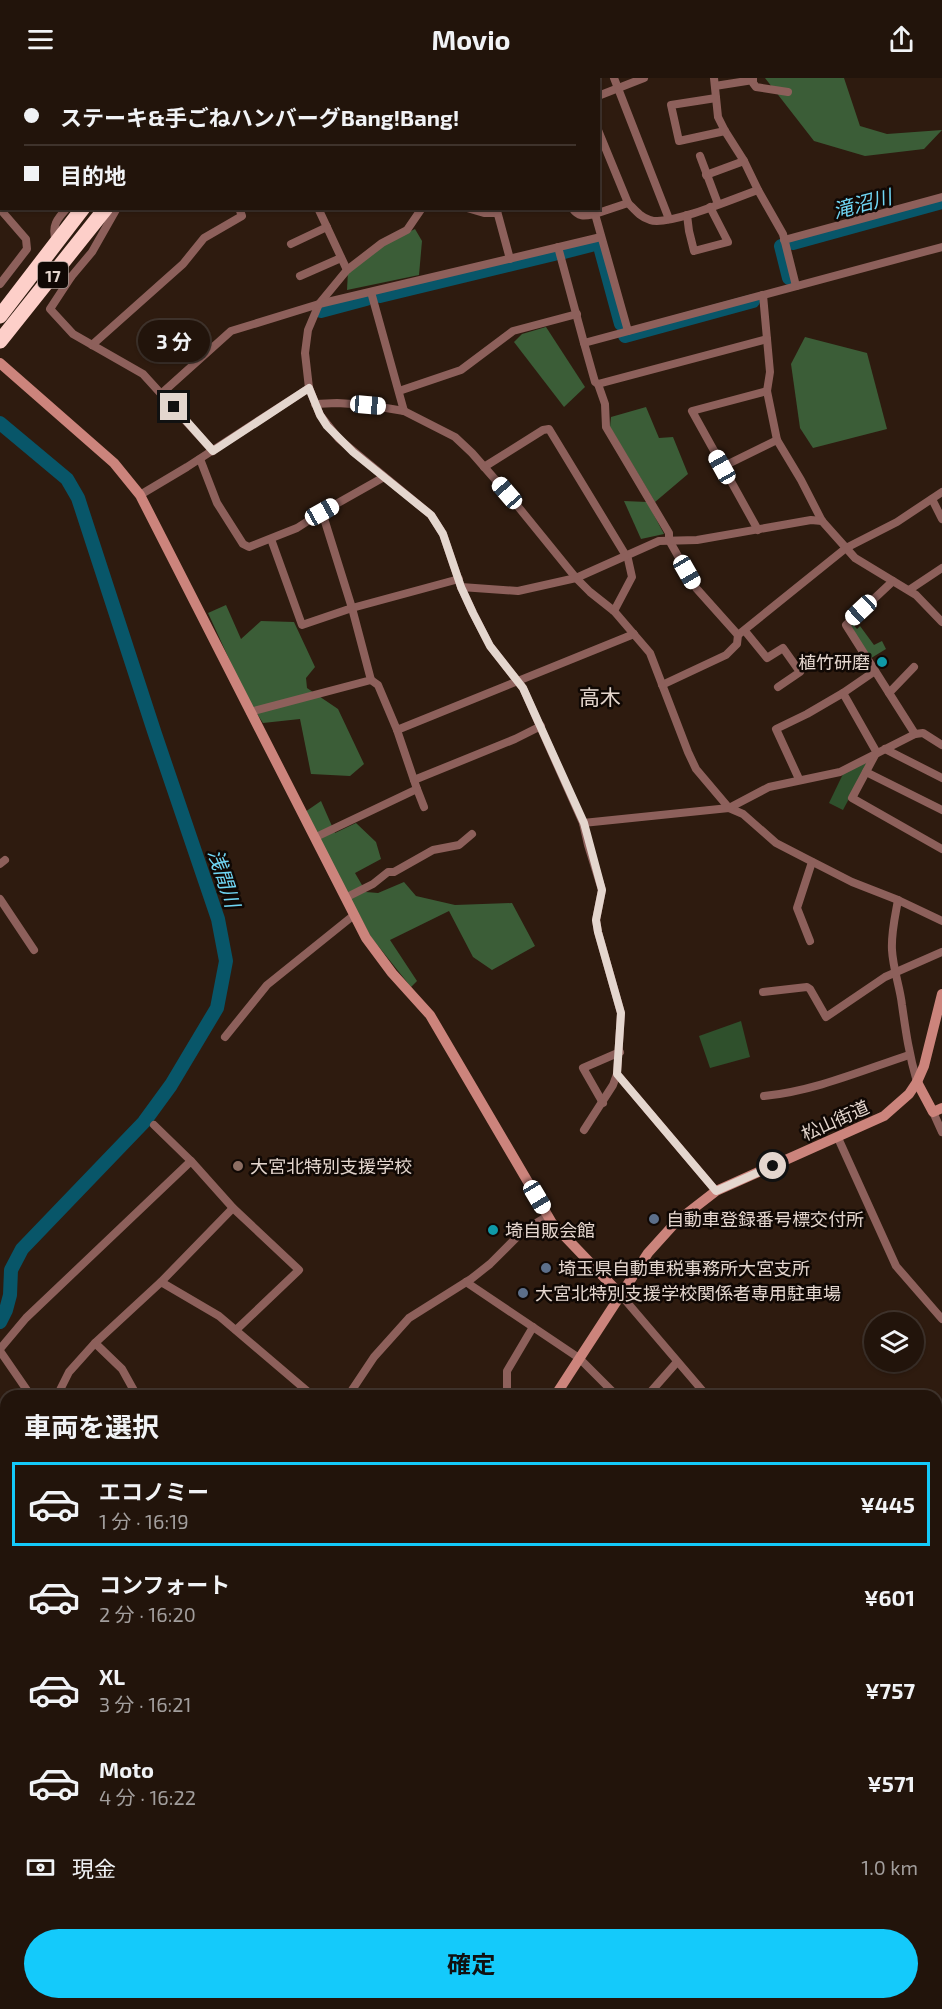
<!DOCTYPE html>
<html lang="ja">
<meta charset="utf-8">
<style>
:root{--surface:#22140b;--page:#2e2119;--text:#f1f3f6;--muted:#a29e9d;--line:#3f332c;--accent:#14cafb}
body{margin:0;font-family:"Exo 2","Noto Sans JP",sans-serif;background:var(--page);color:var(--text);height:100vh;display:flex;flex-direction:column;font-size:22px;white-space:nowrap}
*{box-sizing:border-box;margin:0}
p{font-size:20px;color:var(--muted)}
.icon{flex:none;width:33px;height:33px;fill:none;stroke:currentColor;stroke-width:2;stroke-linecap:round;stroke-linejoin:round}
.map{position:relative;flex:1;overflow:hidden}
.drawer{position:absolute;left:0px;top:1312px;width:942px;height:620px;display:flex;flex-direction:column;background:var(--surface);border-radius:18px 18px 0 0;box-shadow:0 2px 4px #0004,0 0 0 2px var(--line)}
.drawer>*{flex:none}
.banner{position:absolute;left:0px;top:0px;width:600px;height:132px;box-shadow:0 2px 4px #0004,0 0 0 2px var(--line);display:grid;align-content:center;height:132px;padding:0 24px;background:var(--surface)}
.tools{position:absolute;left:864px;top:1234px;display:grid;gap:12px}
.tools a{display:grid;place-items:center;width:60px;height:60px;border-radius:50%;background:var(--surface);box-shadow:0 2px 4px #0004,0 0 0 2px var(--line);font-size:30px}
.end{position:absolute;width:27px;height:27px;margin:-14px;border:8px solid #e4d6ce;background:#111;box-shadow:0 0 0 3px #111}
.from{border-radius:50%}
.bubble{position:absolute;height:42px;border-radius:21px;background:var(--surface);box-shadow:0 2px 4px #0004,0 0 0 2px var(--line);font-size:20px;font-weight:700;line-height:42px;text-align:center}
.car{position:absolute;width:18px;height:36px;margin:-18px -9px;border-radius:8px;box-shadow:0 0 4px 2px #0007;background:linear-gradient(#fff 24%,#345 0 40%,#fff 0 76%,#345 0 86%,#fff 0)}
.banner b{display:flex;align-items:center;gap:21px;height:57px;font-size:22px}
.banner b+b{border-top:2px solid var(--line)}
.banner i{width:15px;height:15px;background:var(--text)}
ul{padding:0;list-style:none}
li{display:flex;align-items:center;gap:18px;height:84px;margin:0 12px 9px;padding:0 12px;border:3px solid transparent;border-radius:0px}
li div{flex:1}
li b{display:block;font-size:22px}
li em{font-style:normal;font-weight:700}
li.selected{border-color:var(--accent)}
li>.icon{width:54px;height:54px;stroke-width:1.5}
h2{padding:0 24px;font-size:27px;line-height:72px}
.pay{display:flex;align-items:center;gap:15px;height:66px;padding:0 24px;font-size:22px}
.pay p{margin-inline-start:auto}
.primary-button{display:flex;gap:12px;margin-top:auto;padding:12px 24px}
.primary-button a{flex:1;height:69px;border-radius:36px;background:var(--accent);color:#111;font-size:24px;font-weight:700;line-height:69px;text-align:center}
header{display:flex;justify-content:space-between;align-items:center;height:78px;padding:0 24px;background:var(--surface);font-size:27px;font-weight:700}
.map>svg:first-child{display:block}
.green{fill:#2f502c}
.forest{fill:#3b5d37}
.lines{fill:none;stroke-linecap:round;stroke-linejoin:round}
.river{stroke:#085669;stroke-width:14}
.street{stroke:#8d605b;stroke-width:8}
.secondary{stroke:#cc847c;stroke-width:10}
.highway{stroke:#fdcfc9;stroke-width:15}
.route{stroke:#e4d6ce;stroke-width:8}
.culture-dot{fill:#0f9aa8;stroke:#100804;stroke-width:2}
.education-dot{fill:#8d6e63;stroke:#100804;stroke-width:2}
.service-dot{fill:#5c6f8a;stroke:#100804;stroke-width:2}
.labels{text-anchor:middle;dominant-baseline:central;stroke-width:5;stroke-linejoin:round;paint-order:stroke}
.shield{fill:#100804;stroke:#a49891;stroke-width:1.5}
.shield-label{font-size:16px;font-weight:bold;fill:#e4d6ce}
.poi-label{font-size:18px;fill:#e4d6ce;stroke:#100804;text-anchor:start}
.street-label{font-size:18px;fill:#e4d6ce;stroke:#100804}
.water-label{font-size:20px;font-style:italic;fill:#70d6f4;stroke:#100804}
.quarter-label{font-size:21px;fill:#e4d6ce;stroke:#100804}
</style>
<header><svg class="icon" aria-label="menu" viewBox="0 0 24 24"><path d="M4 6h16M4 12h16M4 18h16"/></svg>Movio<svg class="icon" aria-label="share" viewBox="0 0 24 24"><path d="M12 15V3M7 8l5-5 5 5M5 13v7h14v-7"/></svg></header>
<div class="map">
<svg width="942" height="1931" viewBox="0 0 942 1931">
<rect width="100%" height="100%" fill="#2e1b0f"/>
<!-- green -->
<g class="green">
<path d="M870 681 843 732 829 725 843 696Z"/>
<path d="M741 943 750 979 710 990 699 958Z"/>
<path d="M936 1680 942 1686V1777L936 1774Z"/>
</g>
<!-- forest -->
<g class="forest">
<path d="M765 0H844L860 48 887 56 942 52 924 71 865 78 814 63Z"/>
<path d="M415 151 422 163 419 197 347 212 348 193 383 167Z"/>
<path d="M546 249 585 309 564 329 514 264 522 256Z"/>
<path d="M805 259 867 275 887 351 813 370 800 350 791 286Z"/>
<path d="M646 329 659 360 673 359 688 396 655 424 610 349 611 339Z"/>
<path d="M624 423 647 424 664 456 641 461Z"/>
<path d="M226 527 241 561 261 543 294 544 315 589 306 600 307 610 338 631 364 686 350 698 311 696 300 641 263 645 247 620 208 535Z"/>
<path d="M852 545 857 551 860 548 874 567 882 563 886 571 868 582 847 549Z"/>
<path d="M321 723 335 755 356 745 376 764 381 781 355 795 366 814 378 815 404 804 416 818 455 827 512 825 535 868 492 892 473 879 449 833 390 862 417 903 411 909 371 859 305 734Z"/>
</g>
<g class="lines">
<!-- river -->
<g class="river">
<path d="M793 165 942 124"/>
<path d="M781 168 789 200"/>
<path d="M564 174 599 165 621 246"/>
<path d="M380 218 554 176"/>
<path d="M321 233 366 221"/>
<path d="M625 258 753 223"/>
<path d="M0 345 67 401 78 420 155 656 218 841 226 883 217 930 171 1007 144 1044 22 1171 11 1192 10 1217 6 1232 0 1244"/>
</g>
<!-- street -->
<g class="street">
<path d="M14 0 15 2"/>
<path d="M432 0V2"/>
<path d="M546 0V2"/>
<path d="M578 0V2"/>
<path d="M614 0 669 141"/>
<path d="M714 0 718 39 725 53 744 83 758 112 783 156 796 208"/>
<path d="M753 0V5L756 9 788 14"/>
<path d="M36 2 38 0"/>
<path d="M159 2 160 0"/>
<path d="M219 2 220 0"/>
<path d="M454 2 455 0"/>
<path d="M715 8 753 2"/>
<path d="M598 18 644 0"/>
<path d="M716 20 671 27 679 63 725 53"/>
<path d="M0 28 2 27"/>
<path d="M700 78 718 126"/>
<path d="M706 97 744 83"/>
<path d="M628 125C635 132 640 139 650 142 668 149 737 119 758 112"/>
<path d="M318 130 347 192"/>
<path d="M422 130 407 152 382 165 347 192 319 226 308 252 305 275 309 310 320 337 339 361 431 437 443 456 461 509 473 535 490 568 523 610 583 745 588 767 602 812 596 842 598 854 621 935 617 996 716 1113"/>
<path d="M467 130 484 135H495L499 131"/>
<path d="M572 130C579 140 585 138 595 136L628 253"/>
<path d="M593 130 595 136 628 125 598 52"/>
<path d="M0 131 26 161 27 171 0 206"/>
<path d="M497 133 510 181"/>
<path d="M687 137 689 153 694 173 728 164 710 129"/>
<path d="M784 162 942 119"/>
<path d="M56 163C51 148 57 141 67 130"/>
<path d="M291 166 327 149"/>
<path d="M558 169 584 265 942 169"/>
<path d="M54 196 66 200 71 199 92 174 117 130"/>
<path d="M300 198 341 180"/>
<path d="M71 199 50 231 73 256 143 296 213 373"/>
<path d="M371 214 404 333"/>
<path d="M763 217 770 294 767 313 777 362 801 402 822 443 855 480 916 517 942 544"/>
<path d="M584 265 595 304 598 306 767 261"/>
<path d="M92 267 183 186 204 160 242 138 239 130"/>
<path d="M598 306 605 326 606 349 669 455V462L696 510 738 557"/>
<path d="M399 313 461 292 513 253 577 236"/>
<path d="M162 315 231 253 319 226 601 159"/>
<path d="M315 326 337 325 368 327 404 333 455 359 472 375 507 415 576 500 590 514 614 533 650 575 688 674 696 691 729 730 743 736 776 765 805 780 852 804 898 822 942 843"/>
<path d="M200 381 217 425 243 466 249 469 297 450 322 434"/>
<path d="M484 389 543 352 549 351 628 481 632 499 614 533"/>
<path d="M722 389 777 362"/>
<path d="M140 417 187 389 309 310"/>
<path d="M932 421 942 441"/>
<path d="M758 452 692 333 767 313"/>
<path d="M271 461 302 547 352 530 322 434 384 399"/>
<path d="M893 503 846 547 915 656"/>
<path d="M461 509 518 513 576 500 659 463 697 462 811 442 822 443"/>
<path d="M909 512 942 490"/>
<path d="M745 553 767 580 783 570 800 594 778 609"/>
<path d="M371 602 378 607 397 652 634 556"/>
<path d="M662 607 726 577 737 566 738 557 846 470 897 444 942 414"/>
<path d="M843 615 875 593"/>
<path d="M889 615 914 589"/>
<path d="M250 634 371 602 352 530 459 501"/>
<path d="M885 671 942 700"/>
<path d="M875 677 852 720 942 771"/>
<path d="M866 694 942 732"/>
<path d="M799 701 776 651 807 636 843 615 877 675"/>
<path d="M414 702 515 661 541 648"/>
<path d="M417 711 424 729"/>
<path d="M583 745 729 730 769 709 840 694 915 656 923 655 942 667"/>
<path d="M316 759 417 711 397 652"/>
<path d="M0 786 5 782"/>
<path d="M345 820 373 806 388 794H394L433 772 459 767 472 756"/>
<path d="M0 821 34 872"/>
<path d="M898 822C895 839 891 855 892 872 893 891 900 909 902 927 906 955 909 976 917 1004"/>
<path d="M810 863 797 830 812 784"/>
<path d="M763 914 807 909 810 911 826 939 885 899 942 874"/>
<path d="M225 959 267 907 354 837"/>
<path d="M764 1018C814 1013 861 993 909 977"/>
<path d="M603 1025 583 990 620 974"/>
<path d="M933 1034 942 1054"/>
<path d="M154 1047 191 1083"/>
<path d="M584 1052 613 1007 617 996"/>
<path d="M838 1060 896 1188 942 1241"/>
<path d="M161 1204 233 1130"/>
<path d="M466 1204 579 1280 617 1318"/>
<path d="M620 1216 707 1318"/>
<path d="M95 1265 122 1291 137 1318"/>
<path d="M0 1271 26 1240 191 1083 233 1130 299 1192 236 1252"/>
<path d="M0 1273 31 1318"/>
<path d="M57 1318 69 1294 95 1265 161 1204 219 1238 313 1318"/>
<path d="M348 1318 374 1279 409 1240 471 1201 490 1186 523 1153 548 1138"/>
<path d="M507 1318V1293L533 1249"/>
<path d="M647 1318 677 1284"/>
<path d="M0 1375 6 1371"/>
<path d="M936 1408 942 1407"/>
<path d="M0 1476 6 1489"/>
<path d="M936 1516 942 1515"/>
<path d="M936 1541 942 1550"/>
<path d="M0 1583 6 1579"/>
<path d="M936 1662 942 1657"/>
<path d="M0 1774 6 1786"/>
<path d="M69 1926 74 1931"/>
<path d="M180 1926 182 1931"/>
<path d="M284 1926 286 1931"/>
<path d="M485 1926 488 1931"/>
<path d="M561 1926 565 1931"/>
<path d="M843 1926 844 1931"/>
<path d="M357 1931 370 1926"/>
<path d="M585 1931 593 1926"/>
<path d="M695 1931 705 1926"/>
</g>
<!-- secondary -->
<g class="secondary">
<path d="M270 2 272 0"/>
<path d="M0 285 114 385 140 417 366 860 392 895 430 937 552 1145 620 1216"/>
<path d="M917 1004 933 1034 942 1030"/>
<path d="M555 1318 648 1175 676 1144 716 1113 884 1038 909 1016 917 1004 924 988 942 916"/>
<path d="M732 1926 735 1931"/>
<path d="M188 1931 192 1926"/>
</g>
<!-- highway -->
<g class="highway">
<path d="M176 2 177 0"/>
<path d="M204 2 205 0"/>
<path d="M0 238 83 130"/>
<path d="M0 263 106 130"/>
</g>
</g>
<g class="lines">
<!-- route -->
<path class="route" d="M174 329 213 373 309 310 320 337 327 348 353 374 431 437 443 456 461 509 473 535 490 568 523 610 584 745 602 812 596 842 598 854 621 935 617 996 716 1113 773 1088"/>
</g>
<!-- markers -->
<g class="culture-dot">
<circle cx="882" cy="584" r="6"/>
<circle cx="493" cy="1152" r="6"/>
</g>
<circle class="education-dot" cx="238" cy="1088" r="6"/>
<g class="service-dot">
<circle cx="654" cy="1141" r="6"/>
<circle cx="546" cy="1190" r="6"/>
<circle cx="523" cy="1215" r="6"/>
</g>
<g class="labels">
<!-- shield labels -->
<rect class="shield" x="38" y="184" width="30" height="26" rx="4.5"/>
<g class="shield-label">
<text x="53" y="197">17</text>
</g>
<!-- poi labels -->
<g class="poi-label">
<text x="870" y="584" text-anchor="end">植竹研磨</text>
<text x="250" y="1088">大宮北特別支援学校</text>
<text x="666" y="1141">自動車登録番号標交付所</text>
<text x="505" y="1152">埼自販会館</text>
<text x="558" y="1190">埼玉県自動車税事務所大宮支所</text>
<text x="535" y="1215">大宮北特別支援学校関係者専用駐車場</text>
</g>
<!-- street labels -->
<g class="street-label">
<text transform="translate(835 1042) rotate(-24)">松山街道</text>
</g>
<!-- water labels -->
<g class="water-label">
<text transform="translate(862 125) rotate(-15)">滝沼川</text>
<text transform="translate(225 800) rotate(72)">浅間川</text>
</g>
<!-- quarter labels -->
<g class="quarter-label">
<text x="600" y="618">高木</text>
</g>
</g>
</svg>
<div class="tools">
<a><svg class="icon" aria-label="layers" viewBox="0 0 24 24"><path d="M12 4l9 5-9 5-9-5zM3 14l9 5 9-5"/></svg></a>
</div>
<i class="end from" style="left:773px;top:1088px"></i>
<i class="end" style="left:174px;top:329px"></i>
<div class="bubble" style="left:138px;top:242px;width:72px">3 分</div>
<i class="car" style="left:368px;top:327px;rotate:95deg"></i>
<i class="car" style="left:722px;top:389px;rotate:331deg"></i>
<i class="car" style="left:507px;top:415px;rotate:319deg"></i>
<i class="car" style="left:322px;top:434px;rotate:61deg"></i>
<i class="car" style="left:687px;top:494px;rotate:150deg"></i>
<i class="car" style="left:861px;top:532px;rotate:227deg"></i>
<i class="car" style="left:537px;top:1119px;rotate:149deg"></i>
<div class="banner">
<b><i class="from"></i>ステーキ&amp;手ごねハンバーグBang!Bang!</b>
<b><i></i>目的地</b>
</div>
<section class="drawer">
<h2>車両を選択</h2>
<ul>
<li class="selected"><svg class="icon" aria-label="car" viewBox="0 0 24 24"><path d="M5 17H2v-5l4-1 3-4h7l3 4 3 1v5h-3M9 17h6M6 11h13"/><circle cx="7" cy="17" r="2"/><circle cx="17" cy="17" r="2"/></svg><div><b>エコノミー</b><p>1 分 · 16:19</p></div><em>¥445</em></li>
<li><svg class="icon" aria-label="car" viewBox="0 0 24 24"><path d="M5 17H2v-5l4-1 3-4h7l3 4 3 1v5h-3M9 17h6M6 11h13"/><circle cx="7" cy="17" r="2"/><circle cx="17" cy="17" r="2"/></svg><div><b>コンフォート</b><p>2 分 · 16:20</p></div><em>¥601</em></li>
<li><svg class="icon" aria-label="car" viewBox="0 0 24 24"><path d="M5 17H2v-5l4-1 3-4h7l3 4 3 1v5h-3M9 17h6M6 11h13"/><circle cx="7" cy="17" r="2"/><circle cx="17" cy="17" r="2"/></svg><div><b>XL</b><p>3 分 · 16:21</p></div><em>¥757</em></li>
<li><svg class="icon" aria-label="car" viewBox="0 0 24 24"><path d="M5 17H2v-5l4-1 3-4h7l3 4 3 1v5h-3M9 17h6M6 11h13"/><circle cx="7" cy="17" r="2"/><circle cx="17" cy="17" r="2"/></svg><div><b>Moto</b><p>4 分 · 16:22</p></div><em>¥571</em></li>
</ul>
<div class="pay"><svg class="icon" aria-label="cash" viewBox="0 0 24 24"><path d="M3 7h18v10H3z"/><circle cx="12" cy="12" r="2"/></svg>現金<p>1.0 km</p></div>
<div class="primary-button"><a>確定</a></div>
</section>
</div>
